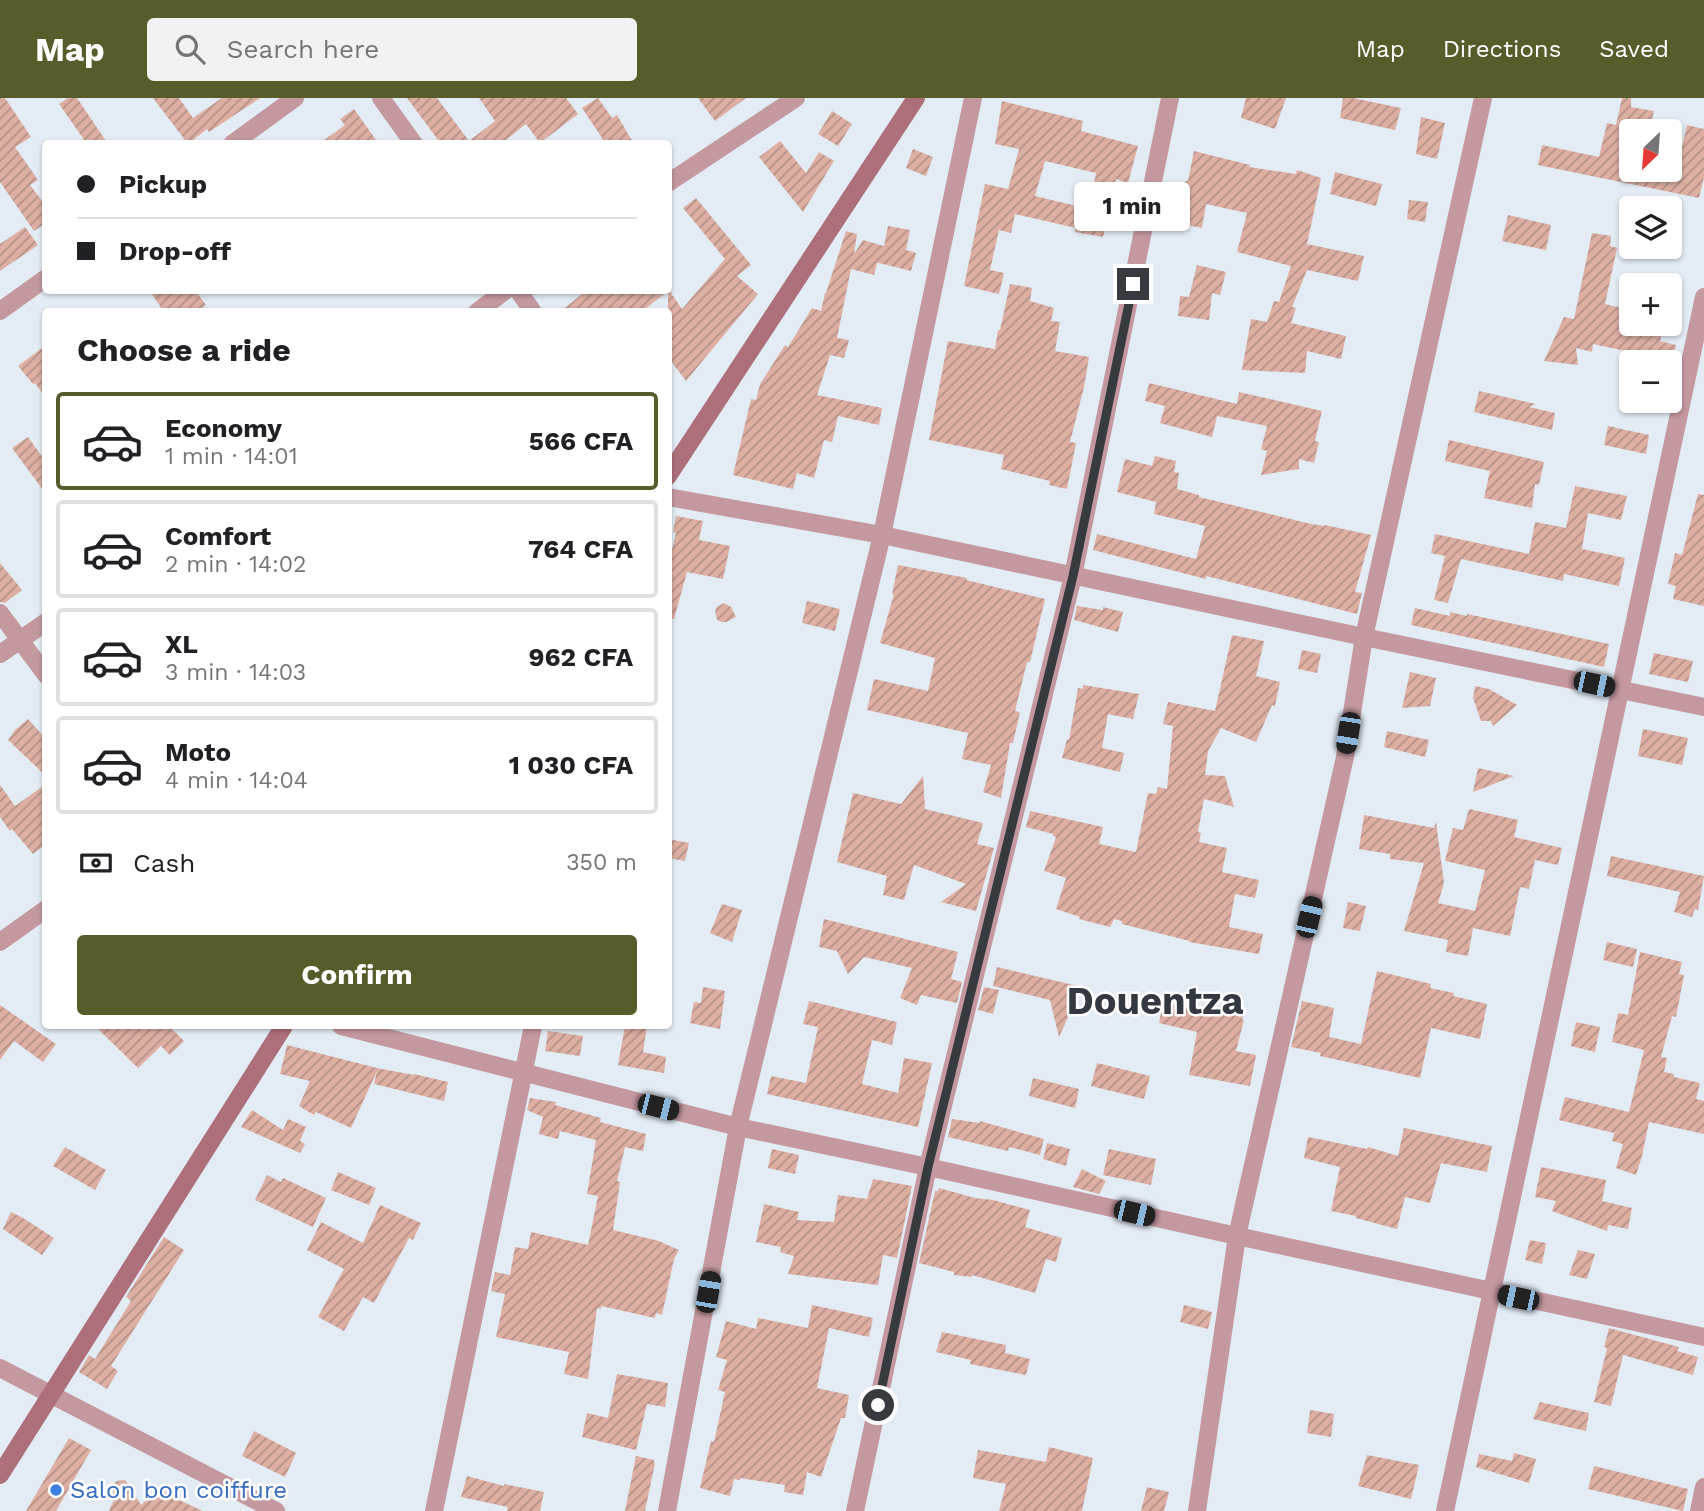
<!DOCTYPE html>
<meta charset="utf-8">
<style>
:root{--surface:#fff;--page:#f2f2f2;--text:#202124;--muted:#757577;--line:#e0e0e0;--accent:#585c2a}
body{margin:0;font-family:"Work Sans",sans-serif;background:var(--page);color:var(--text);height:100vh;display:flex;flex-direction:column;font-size:26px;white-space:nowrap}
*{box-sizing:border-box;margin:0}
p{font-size:23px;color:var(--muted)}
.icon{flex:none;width:38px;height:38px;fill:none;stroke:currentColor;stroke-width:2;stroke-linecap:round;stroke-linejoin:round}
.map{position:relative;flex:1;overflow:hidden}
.sheet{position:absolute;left:42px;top:210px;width:630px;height:721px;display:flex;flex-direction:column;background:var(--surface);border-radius:7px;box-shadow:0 2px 5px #0004}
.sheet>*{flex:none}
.top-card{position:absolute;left:42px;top:42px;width:630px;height:154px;border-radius:7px;box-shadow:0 2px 5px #0004;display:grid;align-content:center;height:154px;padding:0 35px;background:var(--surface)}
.needle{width:46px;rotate:205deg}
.controls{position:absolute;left:1619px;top:21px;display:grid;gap:14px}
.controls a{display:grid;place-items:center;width:63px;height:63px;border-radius:7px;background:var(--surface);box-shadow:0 2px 5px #0004;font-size:35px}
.end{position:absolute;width:32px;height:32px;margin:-16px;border:9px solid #373b3f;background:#fff;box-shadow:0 0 0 4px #fff}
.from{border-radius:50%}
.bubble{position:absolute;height:49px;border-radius:7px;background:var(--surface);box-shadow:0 2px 5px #0004;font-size:23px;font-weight:700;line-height:49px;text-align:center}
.car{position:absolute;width:21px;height:42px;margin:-21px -10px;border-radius:9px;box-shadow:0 0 5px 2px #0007;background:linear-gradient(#222 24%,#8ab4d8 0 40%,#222 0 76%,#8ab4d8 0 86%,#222 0)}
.top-card b{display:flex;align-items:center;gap:24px;height:66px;font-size:26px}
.top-card b+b{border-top:2px solid var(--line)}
.top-card i{width:18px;height:18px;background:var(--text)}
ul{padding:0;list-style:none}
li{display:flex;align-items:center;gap:21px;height:98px;margin:0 14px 10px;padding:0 21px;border:4px solid var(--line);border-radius:7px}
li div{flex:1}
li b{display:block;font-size:26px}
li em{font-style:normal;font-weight:700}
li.selected{border-color:var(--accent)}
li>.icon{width:63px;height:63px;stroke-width:1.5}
h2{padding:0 35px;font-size:32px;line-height:84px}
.pay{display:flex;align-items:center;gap:18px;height:77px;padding:0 35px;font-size:26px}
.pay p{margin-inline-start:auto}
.cta{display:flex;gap:14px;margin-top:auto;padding:14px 35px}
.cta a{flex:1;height:80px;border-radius:7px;background:var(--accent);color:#fff;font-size:28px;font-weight:700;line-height:80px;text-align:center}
header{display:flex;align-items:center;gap:42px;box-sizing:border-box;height:98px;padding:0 35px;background:var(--accent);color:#fff}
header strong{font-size:33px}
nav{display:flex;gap:38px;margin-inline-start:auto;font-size:24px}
.search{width:490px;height:63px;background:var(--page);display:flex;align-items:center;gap:18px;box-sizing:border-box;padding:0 24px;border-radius:7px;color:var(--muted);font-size:26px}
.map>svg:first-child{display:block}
.building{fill:url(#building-hatch);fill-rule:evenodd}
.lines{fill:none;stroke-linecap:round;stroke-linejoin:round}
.minor{stroke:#c4989f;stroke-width:18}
.secondary{stroke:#ad707b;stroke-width:18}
.route{stroke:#373b3f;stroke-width:9}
.shop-dot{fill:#3f7fe0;stroke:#fff;stroke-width:2.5}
.labels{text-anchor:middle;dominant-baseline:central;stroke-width:5;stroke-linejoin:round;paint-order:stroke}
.shop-label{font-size:24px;fill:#366cbe;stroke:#fff;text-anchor:start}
.town-label{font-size:38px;font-weight:bold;fill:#323940;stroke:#fff}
</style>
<header>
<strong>Map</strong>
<div class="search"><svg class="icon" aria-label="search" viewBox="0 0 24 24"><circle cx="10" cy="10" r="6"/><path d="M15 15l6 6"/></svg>Search here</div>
<nav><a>Map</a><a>Directions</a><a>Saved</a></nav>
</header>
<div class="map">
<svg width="1704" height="1413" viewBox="0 0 1704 1413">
<defs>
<pattern id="building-hatch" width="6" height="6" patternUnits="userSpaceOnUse" patternTransform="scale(1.75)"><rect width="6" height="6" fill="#ddafa3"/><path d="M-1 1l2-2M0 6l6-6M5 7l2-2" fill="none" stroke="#b49086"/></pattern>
</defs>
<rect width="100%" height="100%" fill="#e3ecf5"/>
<!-- building -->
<g class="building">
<path d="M0 0H5L31 39 15 49 38 82 30 87 46 108V125L34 133 0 84Z"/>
<path d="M68 0H77L108 46H87L59 6Z"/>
<path d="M153 0H179L193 20 222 0H260L209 34 207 31 188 46Z"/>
<path d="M407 0H437L469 43 495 23 479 0H566L578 16 540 45 526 26 501 46H441Z"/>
<path d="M598 0 612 20 617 17 634 46H606L582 10Z"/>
<path d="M698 0H746L715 23Z"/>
<path d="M1246 0H1286L1275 31 1241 20Z"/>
<path d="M1343 0H1353L1401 10 1395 32 1340 20Z"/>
<path d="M1622 0H1631V9L1654 13 1650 31 1645 29 1644 33H1631V72H1659L1676 75 1687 27 1704 31V79L1699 100 1538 67 1542 47 1599 59 1607 25 1616 27Z"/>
<path d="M1002 3 1083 23 1081 33 1138 48 1128 85 1116 81 1103 139 1075 134 1076 130 1015 116 1011 135 999 132 990 172 1004 175 999 196 964 188 985 86 1008 91 1019 51 995 46ZM1045 63 1096 75 1089 111 1035 98Z"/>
<path d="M354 11 379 46H319L345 27 340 21Z"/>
<path d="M832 13 852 26 838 48 818 36Z"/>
<path d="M1421 19 1445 25 1437 61 1416 56Z"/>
<path d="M780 43 806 75 819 54 834 63 803 114 759 59Z"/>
<path d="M913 51 933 59 926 78 906 70Z"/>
<path d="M1194 53 1250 67 1249 69 1296 76 1297 72 1321 80 1307 146 1364 158 1358 183 1307 172 1292 209 1296 210 1291 225 1346 238 1341 261 1307 253 1305 275 1242 272 1251 221 1267 224 1274 203 1279 204 1291 168 1237 154 1247 115 1206 106 1202 130 1176 125 1185 83H1188Z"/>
<path d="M1335 74 1382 86 1376 108 1330 96Z"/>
<path d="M696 100 751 167 737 178 758 196 686 283 668 259V193L641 214H560L587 192H669L682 211 725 161 683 110Z"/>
<path d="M1409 102 1428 104 1425 124 1407 121Z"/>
<path d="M1508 117 1551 127 1546 152 1502 143Z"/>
<path d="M888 128 910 132 906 152 916 155 911 173 879 165H877L874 177 851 171 837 240 849 242 844 260 830 257 817 297 882 310 879 327 838 318 832 344 824 342 814 380 797 375 793 391 733 377 751 301 756 302 760 286 785 247 788 249 812 210 821 213 825 195H826L846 133 857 136 854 156 863 142 884 148Z"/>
<path d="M25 129 38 147 0 173V146Z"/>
<path d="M1592 135 1611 138 1610 148 1617 150 1605 206 1621 210 1619 221 1631 224V226H1638L1639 228 1662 232 1660 243 1676 247 1672 265 1639 258V256L1593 246 1592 254 1576 250 1578 267 1544 263 1564 219 1574 221Z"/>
<path d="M1197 167 1226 174 1220 197 1212 195 1209 222 1178 218 1180 198 1189 199Z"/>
<path d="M1010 186 1032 190 1030 203 1054 210 1051 223 1060 224 1055 253 1089 259 1084 289 1070 344 1076 345 1067 391 1049 387 1050 383 1001 371 1004 357 929 342 948 243 995 251 998 232H1000Z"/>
<path d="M149 192H195L206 207 197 214H164Z"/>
<path d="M46 247V300L35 285 33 286 18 268Z"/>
<path d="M1149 285 1237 306 1239 294 1322 313 1315 343 1319 344 1314 365 1299 361V371L1261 377 1267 353 1261 351 1267 328 1217 318 1212 339 1160 325 1165 308 1145 303Z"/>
<path d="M1479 293 1536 306 1529 309 1555 315 1552 332 1474 314Z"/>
<path d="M1608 328 1649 337 1646 356 1604 347Z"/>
<path d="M28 339 46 364V396L12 350Z"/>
<path d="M1449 342 1544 364 1539 387 1535 386 1532 410 1484 400 1490 373 1445 363Z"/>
<path d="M1155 358 1176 363 1174 374 1179 375 1177 391 1199 397V399L1311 426 1325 428V427L1371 437 1355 494 1362 495 1357 516 1206 478V481L1093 452 1097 436 1196 461 1205 428 1154 416 1156 404 1117 394 1125 361 1152 368Z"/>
<path d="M1575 388 1627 398 1621 422 1588 415 1582 451 1625 460 1619 488 1564 476 1563 483 1461 461 1448 505 1434 502 1445 458 1431 455 1435 436 1529 456 1535 424 1566 430Z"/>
<path d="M1698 396 1704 397V508L1673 501 1676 488 1668 486 1675 455 1682 457Z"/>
<path d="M676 418 703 423 699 442 730 448 723 481 687 474 674 521 668 520V469L676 435 673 434Z"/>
<path d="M0 465 22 492 5 505 0 504Z"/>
<path d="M898 467 967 480 966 482 1045 501 1030 564H1027L1015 613 1020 614 1013 645H1010L1001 700 983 694 991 667 962 661 968 635 867 612 874 581 928 593 935 560 880 545 894 496H892Z"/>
<path d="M807 503 840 511 835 533 802 525Z"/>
<path d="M724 505 731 509 736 519 726 524H722L717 522 715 513 717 509Z"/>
<path d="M1077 508 1103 512V509L1123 514 1118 534 1074 522Z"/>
<path d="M1415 510 1450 518V514L1467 518V516L1609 546 1604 569 1411 527Z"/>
<path d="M1232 537 1264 543 1256 578 1280 584 1275 608 1272 607 1256 644 1221 630 1208 653 1205 677 1225 678 1234 709 1204 701 1198 734 1201 735 1199 744 1227 750 1222 774 1259 782 1255 800 1235 796 1229 829 1263 836 1259 856 1189 844 1190 843 1122 826V823L1114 821 1110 829 1079 821 1080 819 1056 811 1066 780 1044 773 1056 739 1053 738V736L1026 729 1030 713 1103 729 1099 746 1136 754 1148 695 1156 696 1158 689 1167 691 1173 628 1163 626 1168 604 1215 613Z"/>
<path d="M1302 552 1321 556 1317 575 1298 571Z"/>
<path d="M1654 555 1693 563 1688 584 1649 576Z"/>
<path d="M1410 574 1436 580 1430 608 1402 610Z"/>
<path d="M1083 587 1139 596 1133 621 1108 616 1102 650 1124 655 1120 674 1062 660 1067 641 1069 642 1078 590 1083 591Z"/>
<path d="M1475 588 1489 591 1517 607 1493 628 1491 623H1481L1473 600Z"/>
<path d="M28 621 46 641V678L8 642 15 632Z"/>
<path d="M1643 631 1688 640 1682 667 1638 658Z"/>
<path d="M1387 633 1429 642 1425 659 1384 649Z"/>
<path d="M1478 670 1514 678 1473 694Z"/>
<path d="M923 678 925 711 983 725 977 746 994 750 976 813 941 804 966 786 914 767 904 802 883 797 887 778 837 764 853 695 901 706Z"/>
<path d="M46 686V746L33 756 12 731 10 733 0 719V687L15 708Z"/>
<path d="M1469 711 1518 722 1514 739 1562 750 1558 767 1535 762 1529 791 1520 789 1510 838 1473 830 1468 858 1446 854 1448 842 1404 833 1424 765 1390 761V756L1359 751 1364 717 1434 730 1436 724 1444 785 1438 805 1475 813 1485 772 1445 763 1453 730 1463 732Z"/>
<path d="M668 741 689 745 685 763 668 760Z"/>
<path d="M1611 758 1704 778 1698 812 1695 811 1692 819 1674 814 1680 794 1607 778Z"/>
<path d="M1348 804 1366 808 1360 833 1343 830Z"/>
<path d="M722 806 742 812 732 844 710 835Z"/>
<path d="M824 821 958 854 951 881 962 884 957 905 921 897 917 907 900 900 912 870 864 859 848 876 837 853 819 849Z"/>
<path d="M1607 844 1637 851 1633 869 1603 862Z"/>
<path d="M1640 854 1682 864 1679 876 1684 877 1676 919 1672 918 1661 959 1667 960 1664 974 1674 976V979L1700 985 1696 1001 1704 1003V1036L1649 1024 1642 1058 1636 1077 1616 1070 1623 1046 1612 1043 1614 1035 1559 1022 1565 999 1629 1014 1644 952 1612 944 1618 915 1628 917Z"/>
<path d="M997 869 1082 889 1059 939 1050 902 993 888Z"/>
<path d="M1377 873 1431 886 1430 890 1454 895 1453 898 1487 906 1480 941 1431 930 1420 980 1320 958 1321 955 1291 949 1302 903 1334 910 1329 939 1361 946Z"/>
<path d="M703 889 725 893 720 931 690 925 694 904 701 905Z"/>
<path d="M984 889 999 892 993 916 978 912Z"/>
<path d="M809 903 897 924 892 947 872 942 862 986 898 995 904 960 932 965 918 1029 767 996 771 978 806 985 818 929 803 926Z"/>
<path d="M1163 904 1188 910 1189 908 1243 918 1242 921 1244 922 1236 953 1256 957 1250 988 1189 977 1197 934 1159 925Z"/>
<path d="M0 907 56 946 43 964 14 943 0 962Z"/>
<path d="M1576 924 1600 929 1595 954 1571 948Z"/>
<path d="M95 928H169L184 943 170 957 161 948 138 970Z"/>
<path d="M625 928H647L643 954 666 959 664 975 618 967Z"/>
<path d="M548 933 583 938 580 958 545 953Z"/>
<path d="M287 947 377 970 414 977V976L448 984 444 1003 374 986 377 973 351 1030 316 1014 314 1017 299 1008 310 983 280 976Z"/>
<path d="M1097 965 1150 978 1144 1001 1091 988Z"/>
<path d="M1033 980 1079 991 1075 1010 1029 998Z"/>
<path d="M530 1000 556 1004 555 1007 601 1020 600 1024 646 1036 643 1053 625 1049 617 1083 620 1084 613 1132 659 1143 679 1152 674 1161 662 1217 656 1215 655 1220 601 1208V1211L597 1210 588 1281 564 1276 569 1254 496 1239 505 1196 491 1193 495 1174 510 1177 515 1149 528 1151 531 1134 588 1147 598 1098 587 1096 596 1042 560 1033 558 1041 539 1036 543 1019 527 1012Z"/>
<path d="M252 1012 283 1032 288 1021 306 1029 300 1043 305 1046 300 1055 241 1029Z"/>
<path d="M952 1021 980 1025V1023L1044 1041 1040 1057 1009 1049 1008 1053 948 1039Z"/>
<path d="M1404 1030 1492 1048 1487 1074 1441 1065 1430 1105 1405 1099 1397 1131 1356 1120V1118L1331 1113 1340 1069 1304 1060 1308 1039 1367 1051 1368 1049 1398 1058Z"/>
<path d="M1047 1045 1070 1051 1066 1068 1043 1061Z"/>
<path d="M65 1049 106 1072 95 1092 53 1068Z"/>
<path d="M772 1051 799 1057 795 1076 768 1070Z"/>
<path d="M1109 1051 1156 1061 1151 1087 1103 1077Z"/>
<path d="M1541 1069 1606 1082 1602 1103 1632 1110 1628 1131 1608 1127 1607 1133 1552 1113 1556 1103 1535 1099Z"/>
<path d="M1082 1071 1106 1083 1099 1096 1073 1089Z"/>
<path d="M338 1074 376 1090 369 1107 331 1092Z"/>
<path d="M267 1077 281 1084 283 1080 326 1100 313 1129 255 1102Z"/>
<path d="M873 1081 912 1088 897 1160 883 1157 878 1187 788 1176 794 1158 780 1154 781 1149 756 1144 764 1106 799 1114 797 1122 834 1124 838 1097 867 1101Z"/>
<path d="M939 1090 975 1100 993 1102 1030 1112 1025 1129 1062 1140 1056 1164 1046 1161 1035 1195 972 1177V1179L954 1177V1174L919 1165 935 1093H938Z"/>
<path d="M380 1107 421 1125 413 1142 409 1140 374 1205 363 1199 344 1233 318 1219 344 1171 307 1152 321 1124 363 1145Z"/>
<path d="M11 1114 23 1120 54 1140 42 1157 3 1131Z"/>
<path d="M164 1139 184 1152 111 1268 118 1273 107 1291 79 1274 89 1257 95 1261 131 1203 126 1199Z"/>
<path d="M1530 1142 1546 1145 1542 1166 1525 1162Z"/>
<path d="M1578 1152 1595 1156 1587 1181 1569 1177Z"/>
<path d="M812 1207 873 1220 869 1239 829 1230 817 1290 849 1297 845 1320H841L821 1379 807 1374 803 1397 784 1394 785 1387 740 1380V1382L734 1381 730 1398 700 1390 711 1343 714 1344 725 1294 718 1292 727 1262 716 1259 726 1223 756 1231 758 1220 808 1230Z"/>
<path d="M1184 1207 1212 1214 1208 1231 1180 1224Z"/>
<path d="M1609 1230 1679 1249 1677 1253 1698 1259 1693 1277 1623 1257 1611 1308 1594 1304 1607 1250 1604 1249Z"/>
<path d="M942 1234 1006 1247 1005 1255 1030 1261 1026 1277 970 1266 971 1262 936 1254Z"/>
<path d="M617 1276 668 1285 665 1309 647 1306 636 1352 582 1339 587 1315 608 1320Z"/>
<path d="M1540 1304 1589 1315 1586 1333 1533 1321Z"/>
<path d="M1310 1312 1334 1316 1331 1339 1307 1335Z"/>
<path d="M254 1333 296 1355 285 1379 242 1358Z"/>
<path d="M69 1340 91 1352 56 1413H26Z"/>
<path d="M1049 1349 1093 1360 1082 1413H999L1006 1386 973 1380 978 1352 1046 1364Z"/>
<path d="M1514 1355 1536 1361 1529 1385 1476 1369 1479 1356 1512 1363Z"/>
<path d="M1367 1357 1419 1367 1411 1401 1358 1388Z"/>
<path d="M636 1358 654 1362V1364L655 1365 645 1413H625Z"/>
<path d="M1594 1368 1688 1391 1683 1413 1588 1391Z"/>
<path d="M467 1378 504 1388V1386L544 1394 540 1413H507L508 1409 461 1399Z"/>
<path d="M125 1382 141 1407 157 1392H163L168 1397 203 1413H109L115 1399 112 1390 113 1387 117 1383Z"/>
<path d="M1147 1389 1169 1394 1164 1413H1141Z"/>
</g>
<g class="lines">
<!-- minor -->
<g class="minor">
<path d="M381 0 414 46"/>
<path d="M232 46 295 0"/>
<path d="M668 85 796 0"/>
<path d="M518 192 533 214"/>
<path d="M0 213 46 180"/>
<path d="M477 214 506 192"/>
<path d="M668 399 882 437 1364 539 1704 609"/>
<path d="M0 515 46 577"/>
<path d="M0 556 46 524"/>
<path d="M0 844 46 811"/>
<path d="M341 928 738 1029 928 1069 1237 1138 1704 1239"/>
<path d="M0 1270 276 1413"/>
<path d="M434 1413 533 928"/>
<path d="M667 1413 738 1029 882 437 973 0"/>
<path d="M855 1413 928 1069 1073 478 1170 0"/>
<path d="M1197 1413 1237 1138 1345 659 1364 539 1483 0"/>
<path d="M1445 1413 1704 199"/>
<path d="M1699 1413 1704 1389"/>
</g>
<!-- secondary -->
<g class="secondary">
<path d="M668 378 916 0"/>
<path d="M0 1377 284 928"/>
</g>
</g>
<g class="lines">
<!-- route -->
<path class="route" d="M878 1307 928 1069 1073 478 1133 186"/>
</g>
<!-- markers -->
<circle class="shop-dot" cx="56" cy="1392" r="7"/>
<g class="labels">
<!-- shop labels -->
<g class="shop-label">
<text x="70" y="1392">Salon bon coiffure</text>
</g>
<!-- town labels -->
<g class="town-label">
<text x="1155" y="903">Douentza</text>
</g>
</g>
</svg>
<div class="controls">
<a><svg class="needle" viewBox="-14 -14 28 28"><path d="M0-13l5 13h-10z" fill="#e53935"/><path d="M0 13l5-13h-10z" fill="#757577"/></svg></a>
<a><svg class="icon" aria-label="layers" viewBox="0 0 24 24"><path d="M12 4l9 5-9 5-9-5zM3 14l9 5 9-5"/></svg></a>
<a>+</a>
<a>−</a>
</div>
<i class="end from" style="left:878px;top:1307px"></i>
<i class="end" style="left:1133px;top:186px"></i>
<div class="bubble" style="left:1074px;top:84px;width:116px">1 min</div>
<i class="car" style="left:1594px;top:586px;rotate:102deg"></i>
<i class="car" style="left:1348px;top:635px;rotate:189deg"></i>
<i class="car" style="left:1309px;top:819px;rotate:13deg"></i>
<i class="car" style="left:658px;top:1009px;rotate:104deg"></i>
<i class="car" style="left:1134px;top:1115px;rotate:103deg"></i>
<i class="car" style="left:708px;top:1194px;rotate:10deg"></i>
<i class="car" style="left:1518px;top:1200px;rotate:282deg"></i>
<div class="top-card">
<b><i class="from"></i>Pickup</b>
<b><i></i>Drop-off</b>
</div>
<section class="sheet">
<h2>Choose a ride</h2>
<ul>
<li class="selected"><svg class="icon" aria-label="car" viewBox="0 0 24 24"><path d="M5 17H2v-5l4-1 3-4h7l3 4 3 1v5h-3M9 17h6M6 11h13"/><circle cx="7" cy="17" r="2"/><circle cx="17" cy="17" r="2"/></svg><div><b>Economy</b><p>1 min · 14:01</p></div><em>566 CFA</em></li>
<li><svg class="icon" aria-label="car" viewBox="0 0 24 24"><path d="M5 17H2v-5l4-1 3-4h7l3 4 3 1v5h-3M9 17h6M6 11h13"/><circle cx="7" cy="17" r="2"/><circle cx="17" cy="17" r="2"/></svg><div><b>Comfort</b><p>2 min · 14:02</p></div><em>764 CFA</em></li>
<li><svg class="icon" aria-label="car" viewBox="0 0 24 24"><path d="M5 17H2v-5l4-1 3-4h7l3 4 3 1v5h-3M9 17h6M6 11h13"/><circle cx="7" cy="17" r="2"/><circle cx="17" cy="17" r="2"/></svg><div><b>XL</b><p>3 min · 14:03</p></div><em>962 CFA</em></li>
<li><svg class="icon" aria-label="car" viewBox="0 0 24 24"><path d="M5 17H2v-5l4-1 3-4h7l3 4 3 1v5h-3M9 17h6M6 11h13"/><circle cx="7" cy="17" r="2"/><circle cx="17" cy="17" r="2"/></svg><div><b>Moto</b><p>4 min · 14:04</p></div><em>1 030 CFA</em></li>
</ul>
<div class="pay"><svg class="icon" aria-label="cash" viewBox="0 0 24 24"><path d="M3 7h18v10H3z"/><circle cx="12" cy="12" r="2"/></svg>Cash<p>350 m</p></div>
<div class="cta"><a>Confirm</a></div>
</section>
</div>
